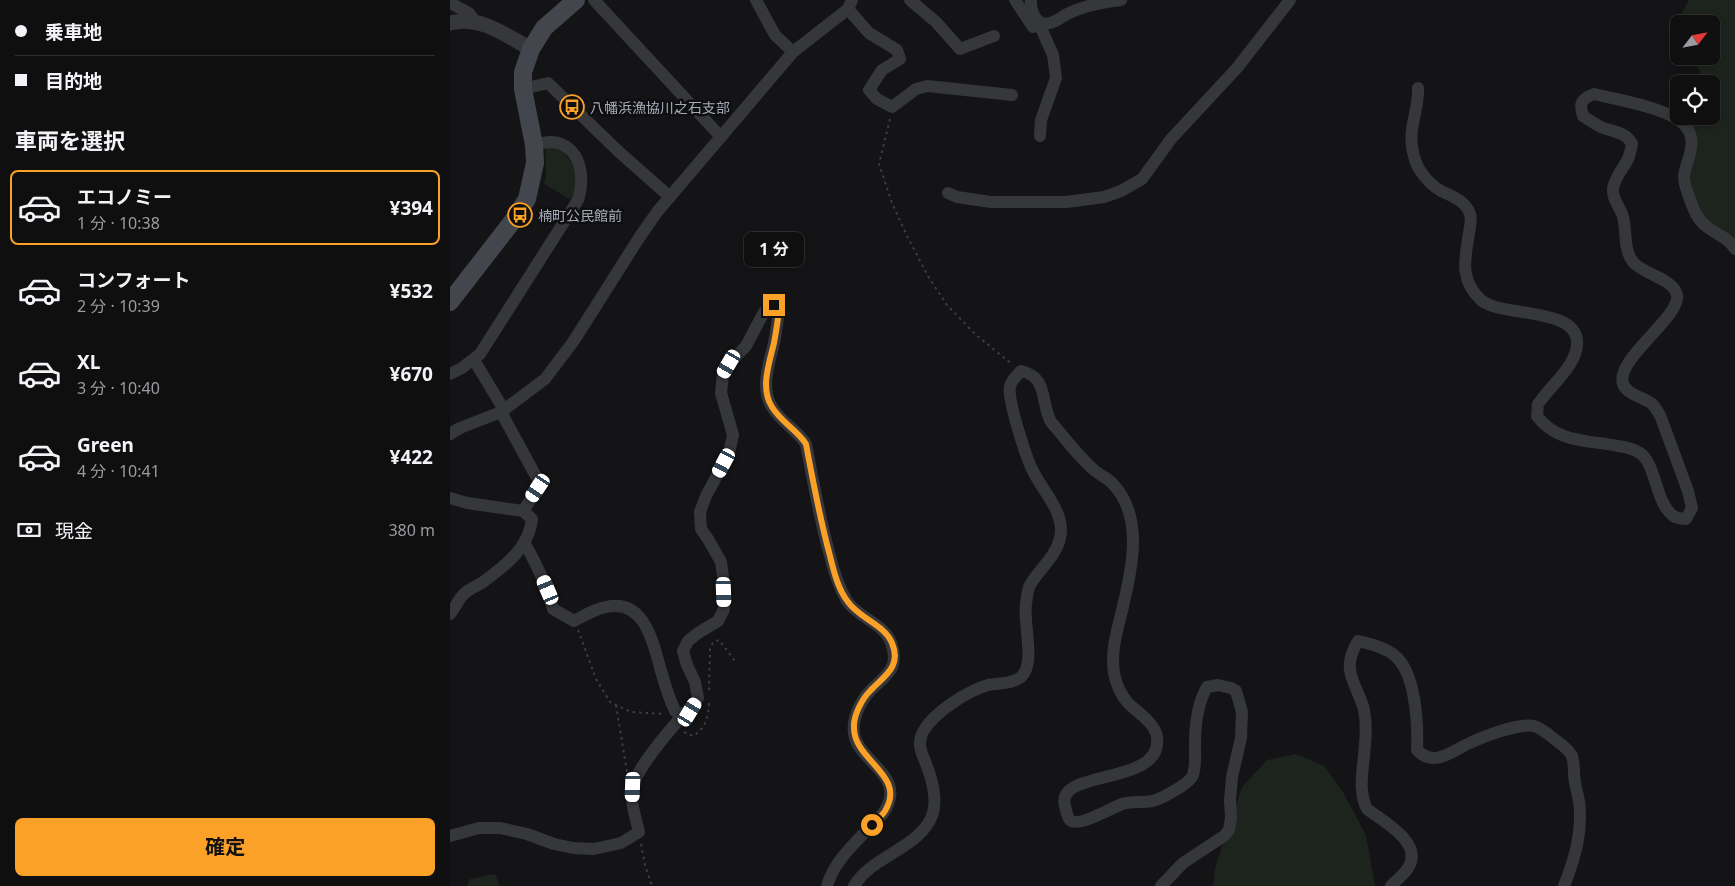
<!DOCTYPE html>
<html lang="ja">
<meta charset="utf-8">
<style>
:root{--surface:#0f0f10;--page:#1d1d1e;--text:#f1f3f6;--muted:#9b9c9f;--line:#2f2f30;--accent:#fca127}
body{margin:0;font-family:"Noto Sans","Noto Sans JP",sans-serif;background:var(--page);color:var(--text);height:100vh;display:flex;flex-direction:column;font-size:19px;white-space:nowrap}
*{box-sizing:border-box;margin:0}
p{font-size:16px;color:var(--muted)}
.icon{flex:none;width:28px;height:28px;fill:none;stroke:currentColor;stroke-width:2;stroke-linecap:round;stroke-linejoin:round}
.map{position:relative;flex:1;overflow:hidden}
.panel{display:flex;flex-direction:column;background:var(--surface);width:450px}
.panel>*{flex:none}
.guide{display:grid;align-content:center;height:110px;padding:0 15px;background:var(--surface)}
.needle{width:32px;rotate:58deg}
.tools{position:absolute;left:1220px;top:15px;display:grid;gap:10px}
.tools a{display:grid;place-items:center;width:50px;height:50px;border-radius:8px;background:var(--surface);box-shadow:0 2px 8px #0003,0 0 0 1px var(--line);font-size:25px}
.end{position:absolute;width:22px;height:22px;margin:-11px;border:6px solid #fca127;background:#111;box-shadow:0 0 0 2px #111}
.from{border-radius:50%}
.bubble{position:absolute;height:35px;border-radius:8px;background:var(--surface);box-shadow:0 2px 8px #0003,0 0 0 1px var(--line);font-size:16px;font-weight:700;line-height:35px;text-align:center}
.car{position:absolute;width:15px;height:30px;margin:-15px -8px;border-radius:6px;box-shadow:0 0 4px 1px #0007;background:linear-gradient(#fff 24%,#345 0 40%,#fff 0 76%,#345 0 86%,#fff 0)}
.guide b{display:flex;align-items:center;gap:18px;height:48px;font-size:19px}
.guide b+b{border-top:1px solid var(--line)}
.guide i{width:12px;height:12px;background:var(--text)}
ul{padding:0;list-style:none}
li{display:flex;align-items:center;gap:15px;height:75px;margin:0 10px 8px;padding:0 5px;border:2px solid transparent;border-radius:8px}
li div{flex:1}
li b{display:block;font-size:19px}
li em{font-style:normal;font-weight:700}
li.active{border-color:var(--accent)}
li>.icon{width:45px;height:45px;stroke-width:1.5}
h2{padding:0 15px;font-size:22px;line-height:60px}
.pay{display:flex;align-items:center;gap:12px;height:55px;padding:0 15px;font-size:19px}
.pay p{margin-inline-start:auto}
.primary-button{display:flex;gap:10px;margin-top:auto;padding:10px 15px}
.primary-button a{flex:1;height:58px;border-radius:8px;background:var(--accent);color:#111;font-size:20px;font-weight:700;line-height:58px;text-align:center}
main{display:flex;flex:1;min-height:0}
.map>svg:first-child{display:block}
.green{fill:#1c241d}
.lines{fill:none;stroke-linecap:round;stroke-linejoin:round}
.path{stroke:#3b3e42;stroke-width:2;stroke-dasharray:2.5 4;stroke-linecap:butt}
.minor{stroke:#35373b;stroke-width:12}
.tertiary{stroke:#35373b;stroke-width:15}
.secondary{stroke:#43464c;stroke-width:18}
.route{stroke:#fca127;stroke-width:6}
.labels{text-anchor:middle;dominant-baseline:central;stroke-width:5;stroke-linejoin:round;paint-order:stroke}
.poi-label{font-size:14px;fill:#a5acb7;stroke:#0f0f11;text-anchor:start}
</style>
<main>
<section class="panel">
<div class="guide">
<b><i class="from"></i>乗車地</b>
<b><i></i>目的地</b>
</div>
<h2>車両を選択</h2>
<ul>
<li class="active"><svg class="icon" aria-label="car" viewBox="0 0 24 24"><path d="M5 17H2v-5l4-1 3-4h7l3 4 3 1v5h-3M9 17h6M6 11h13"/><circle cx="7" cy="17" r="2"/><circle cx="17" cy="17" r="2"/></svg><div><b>エコノミー</b><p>1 分 · 10:38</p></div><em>¥394</em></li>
<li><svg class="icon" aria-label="car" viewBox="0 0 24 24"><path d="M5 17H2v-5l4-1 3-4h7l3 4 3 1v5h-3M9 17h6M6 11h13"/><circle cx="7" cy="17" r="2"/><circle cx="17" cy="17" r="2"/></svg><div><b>コンフォート</b><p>2 分 · 10:39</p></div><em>¥532</em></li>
<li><svg class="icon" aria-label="car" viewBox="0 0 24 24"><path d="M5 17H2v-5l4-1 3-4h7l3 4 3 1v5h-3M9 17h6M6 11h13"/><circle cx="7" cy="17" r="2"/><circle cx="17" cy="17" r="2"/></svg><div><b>XL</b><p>3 分 · 10:40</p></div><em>¥670</em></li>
<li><svg class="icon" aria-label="car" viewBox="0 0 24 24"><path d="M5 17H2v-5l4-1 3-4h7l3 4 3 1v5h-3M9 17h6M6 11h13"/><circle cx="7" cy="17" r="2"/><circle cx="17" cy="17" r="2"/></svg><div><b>Green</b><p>4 分 · 10:41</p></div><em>¥422</em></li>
</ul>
<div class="pay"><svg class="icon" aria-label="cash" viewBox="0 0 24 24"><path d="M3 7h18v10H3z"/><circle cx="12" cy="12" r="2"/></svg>現金<p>380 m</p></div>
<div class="primary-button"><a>確定</a></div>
</section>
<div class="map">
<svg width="1285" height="886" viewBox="0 0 1285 886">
<rect width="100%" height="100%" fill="#141416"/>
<!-- green -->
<g class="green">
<path d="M1239 0H1285V249L1259 230 1234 179 1237 127 1247 116H1261V84H1255L1243 56H1261V24H1229L1228 20Z"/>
<path d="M102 146 114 152 129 173 123 201 94 184 96 173 95 150Z"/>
<path d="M846 754 874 766 893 792 916 835 925 886H763L765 868 792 787 817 760Z"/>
<path d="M45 874 50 886H17L20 879Z"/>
</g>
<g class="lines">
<!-- path -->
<g class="path">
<path d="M440 119 429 164 442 203 457 236 479 278 497 305 525 334 563 365"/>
<path d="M128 630 146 679 160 702 181 712 214 714"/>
<path d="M259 690 260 649 263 642 269 640 285 661"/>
<path d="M166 705 177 772"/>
<path d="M234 732 243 736C255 729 259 717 259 702"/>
<path d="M191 844 195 865 202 886"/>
</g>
<!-- minor -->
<g class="minor">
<path d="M144 0 271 137"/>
<path d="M306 0 325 35 343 52"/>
<path d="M460 0 486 22 510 49 544 36"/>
<path d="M565 0 583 27"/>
<path d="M581 0C580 7 584 21 592 23 601 26 610 18 617 14 633 6 654 2 671 0"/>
<path d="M0 3 19 13 25 21"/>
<path d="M398 9 419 33 447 50 450 59 432 70 419 90 427 99 442 107 466 89 477 86 562 95"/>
<path d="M968 88C969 112 956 131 964 156 967 170 979 184 991 191 1002 196 1016 201 1020 214 1022 220 1020 227 1019 233 1015 258 1009 280 1031 300 1050 317 1123 307 1127 340 1129 361 1107 380 1095 395 1093 398 1090 401 1088 404 1087 407 1088 413 1087 416 1107 443 1137 440 1168 446 1175 447 1184 449 1190 453 1207 465 1205 505 1225 517 1228 518 1233 519 1236 519L1242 508 1238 491 1210 415C1207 411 1205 406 1201 403 1193 397 1177 395 1173 384 1165 359 1231 317 1227 295 1224 279 1193 274 1183 262 1173 249 1177 232 1173 217 1171 208 1162 200 1163 189 1164 178 1173 169 1178 159 1180 154 1181 149 1182 144 1176 132 1163 132 1151 127 1145 124 1139 120 1133 116 1129 103 1131 99 1144 94 1167 100 1222 108 1236 127 1241 132 1242 141 1241 148 1240 158 1234 168 1234 178 1234 185 1243 208 1246 214 1257 234 1276 233 1285 249"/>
<path d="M73 89 98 83 168 151 220 197"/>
<path d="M590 136 591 120 606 78 603 55 591 28 593 24"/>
<path d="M498 193 507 197 541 202H616L654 197 671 191 692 179 721 139 787 68 840 0"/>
<path d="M24 360 54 410"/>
<path d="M0 374 12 368 30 354 128 200C134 181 133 153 111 144 103 140 92 143 84 145"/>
<path d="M51 412 88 480V488L73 511"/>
<path d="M0 434 10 428 51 412 95 379 123 342 189 238 207 212 343 52 398 9 402 0"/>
<path d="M0 498 17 503 73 511 82 519C79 548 55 566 33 582 27 586 18 589 13 595 8 600 5 608 0 614"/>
<path d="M75 544C87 565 97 585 103 609L124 621C134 616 144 609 156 607 195 598 203 643 211 671 215 685 219 698 225 711L231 714 240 711 248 698 245 682 237 665 233 651 238 641 248 633 268 621 274 609 273 576 271 562 258 539 251 529 250 512 256 496 279 453 283 435 271 393 273 374 279 364 296 346 314 312 320 306 324 305 329 309C328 320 326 332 324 343 319 364 310 388 322 407 331 422 347 430 356 444 363 480 369 516 379 552 383 569 388 586 397 601 409 619 437 624 442 646 449 669 436 675 421 690 410 701 400 722 405 738 412 761 448 774 439 802 436 812 429 818 421 826 405 843 384 861 377 886"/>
<path d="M0 836 29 828H50L77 834 104 844 123 848 144 849 171 843 189 832C186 818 179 800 183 786 188 767 214 737 227 722L231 714"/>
<path d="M404 886C422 855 472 848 483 813 487 798 483 783 478 769 473 754 465 745 474 730 485 712 517 691 538 685 548 683 563 684 571 677 586 664 573 623 576 604 577 598 577 591 580 585 589 569 606 557 610 538 616 514 594 493 584 473 577 461 557 399 560 386 562 380 566 376 571 371 599 377 590 402 601 422 615 438 628 456 644 470 650 475 657 478 662 483 693 515 683 564 674 602 669 626 660 648 664 673 666 684 671 695 678 703 688 713 705 723 707 737 714 787 604 768 615 806 616 810 617 817 620 820 628 828 661 808 672 804 682 801 692 803 702 801 714 798 722 792 732 786 736 783 741 780 743 775 746 766 745 755 745 745 745 726 747 704 757 687L768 685 781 688 786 691 792 712 791 738 782 777 780 800 781 818 779 830 774 836 733 863 711 886"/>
<path d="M941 886C946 880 954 875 958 868 974 843 934 822 917 809 907 790 914 765 915 744 916 733 916 717 913 706 904 680 891 669 908 641 920 644 934 647 944 655 966 672 968 724 967 750 985 769 1004 749 1022 742 1036 736 1069 723 1084 726 1091 728 1097 733 1103 738 1109 743 1118 748 1122 756 1125 764 1123 774 1125 782 1126 789 1128 795 1129 801 1133 831 1125 858 1114 886"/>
</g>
<!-- tertiary -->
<path class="tertiary" d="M0 23C30 15 55 35 81 49"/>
<!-- secondary -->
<path class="secondary" d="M0 302 65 218 77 199 85 163 84 145 73 89V72L81 49 94 28 126 0"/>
</g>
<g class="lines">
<!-- route -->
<path class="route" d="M324 305 329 309C328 320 326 332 324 343 319 364 310 388 322 407 331 422 347 430 356 444 363 482 370 519 380 556 384 572 388 589 398 602 410 619 434 624 442 643 452 667 434 676 420 691 412 699 403 716 404 728 404 761 457 775 435 811 432 816 426 820 422 825"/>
</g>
<!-- icons -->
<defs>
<g id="bus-ring" transform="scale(1.25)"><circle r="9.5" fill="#0f0f11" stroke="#fca127" stroke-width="1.5"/><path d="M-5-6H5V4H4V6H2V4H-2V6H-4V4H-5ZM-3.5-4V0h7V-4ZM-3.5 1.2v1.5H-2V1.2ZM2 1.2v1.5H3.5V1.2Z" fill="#fca127"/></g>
</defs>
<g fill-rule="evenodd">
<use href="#bus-ring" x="122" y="107"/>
<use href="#bus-ring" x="70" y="215"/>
</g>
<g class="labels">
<!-- poi labels -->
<g class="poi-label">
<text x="140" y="107">八幡浜漁協川之石支部</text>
<text x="88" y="215">楠町公民館前</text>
</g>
</g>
</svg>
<div class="tools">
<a><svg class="needle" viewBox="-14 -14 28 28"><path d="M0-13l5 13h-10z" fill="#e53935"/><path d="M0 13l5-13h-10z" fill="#9b9c9f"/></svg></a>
<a><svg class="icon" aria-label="locate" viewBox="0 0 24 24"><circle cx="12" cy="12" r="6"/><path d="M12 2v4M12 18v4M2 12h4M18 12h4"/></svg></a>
</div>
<i class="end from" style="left:422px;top:825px"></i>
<i class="end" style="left:324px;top:305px"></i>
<div class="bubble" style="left:294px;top:232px;width:60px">1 分</div>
<i class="car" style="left:279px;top:364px;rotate:210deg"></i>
<i class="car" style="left:274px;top:463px;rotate:208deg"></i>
<i class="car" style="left:88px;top:488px;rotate:214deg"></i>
<i class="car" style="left:98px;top:590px;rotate:337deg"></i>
<i class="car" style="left:274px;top:592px;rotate:178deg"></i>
<i class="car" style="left:240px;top:712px;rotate:31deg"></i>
<i class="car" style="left:183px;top:787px;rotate:182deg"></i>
</div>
</main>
